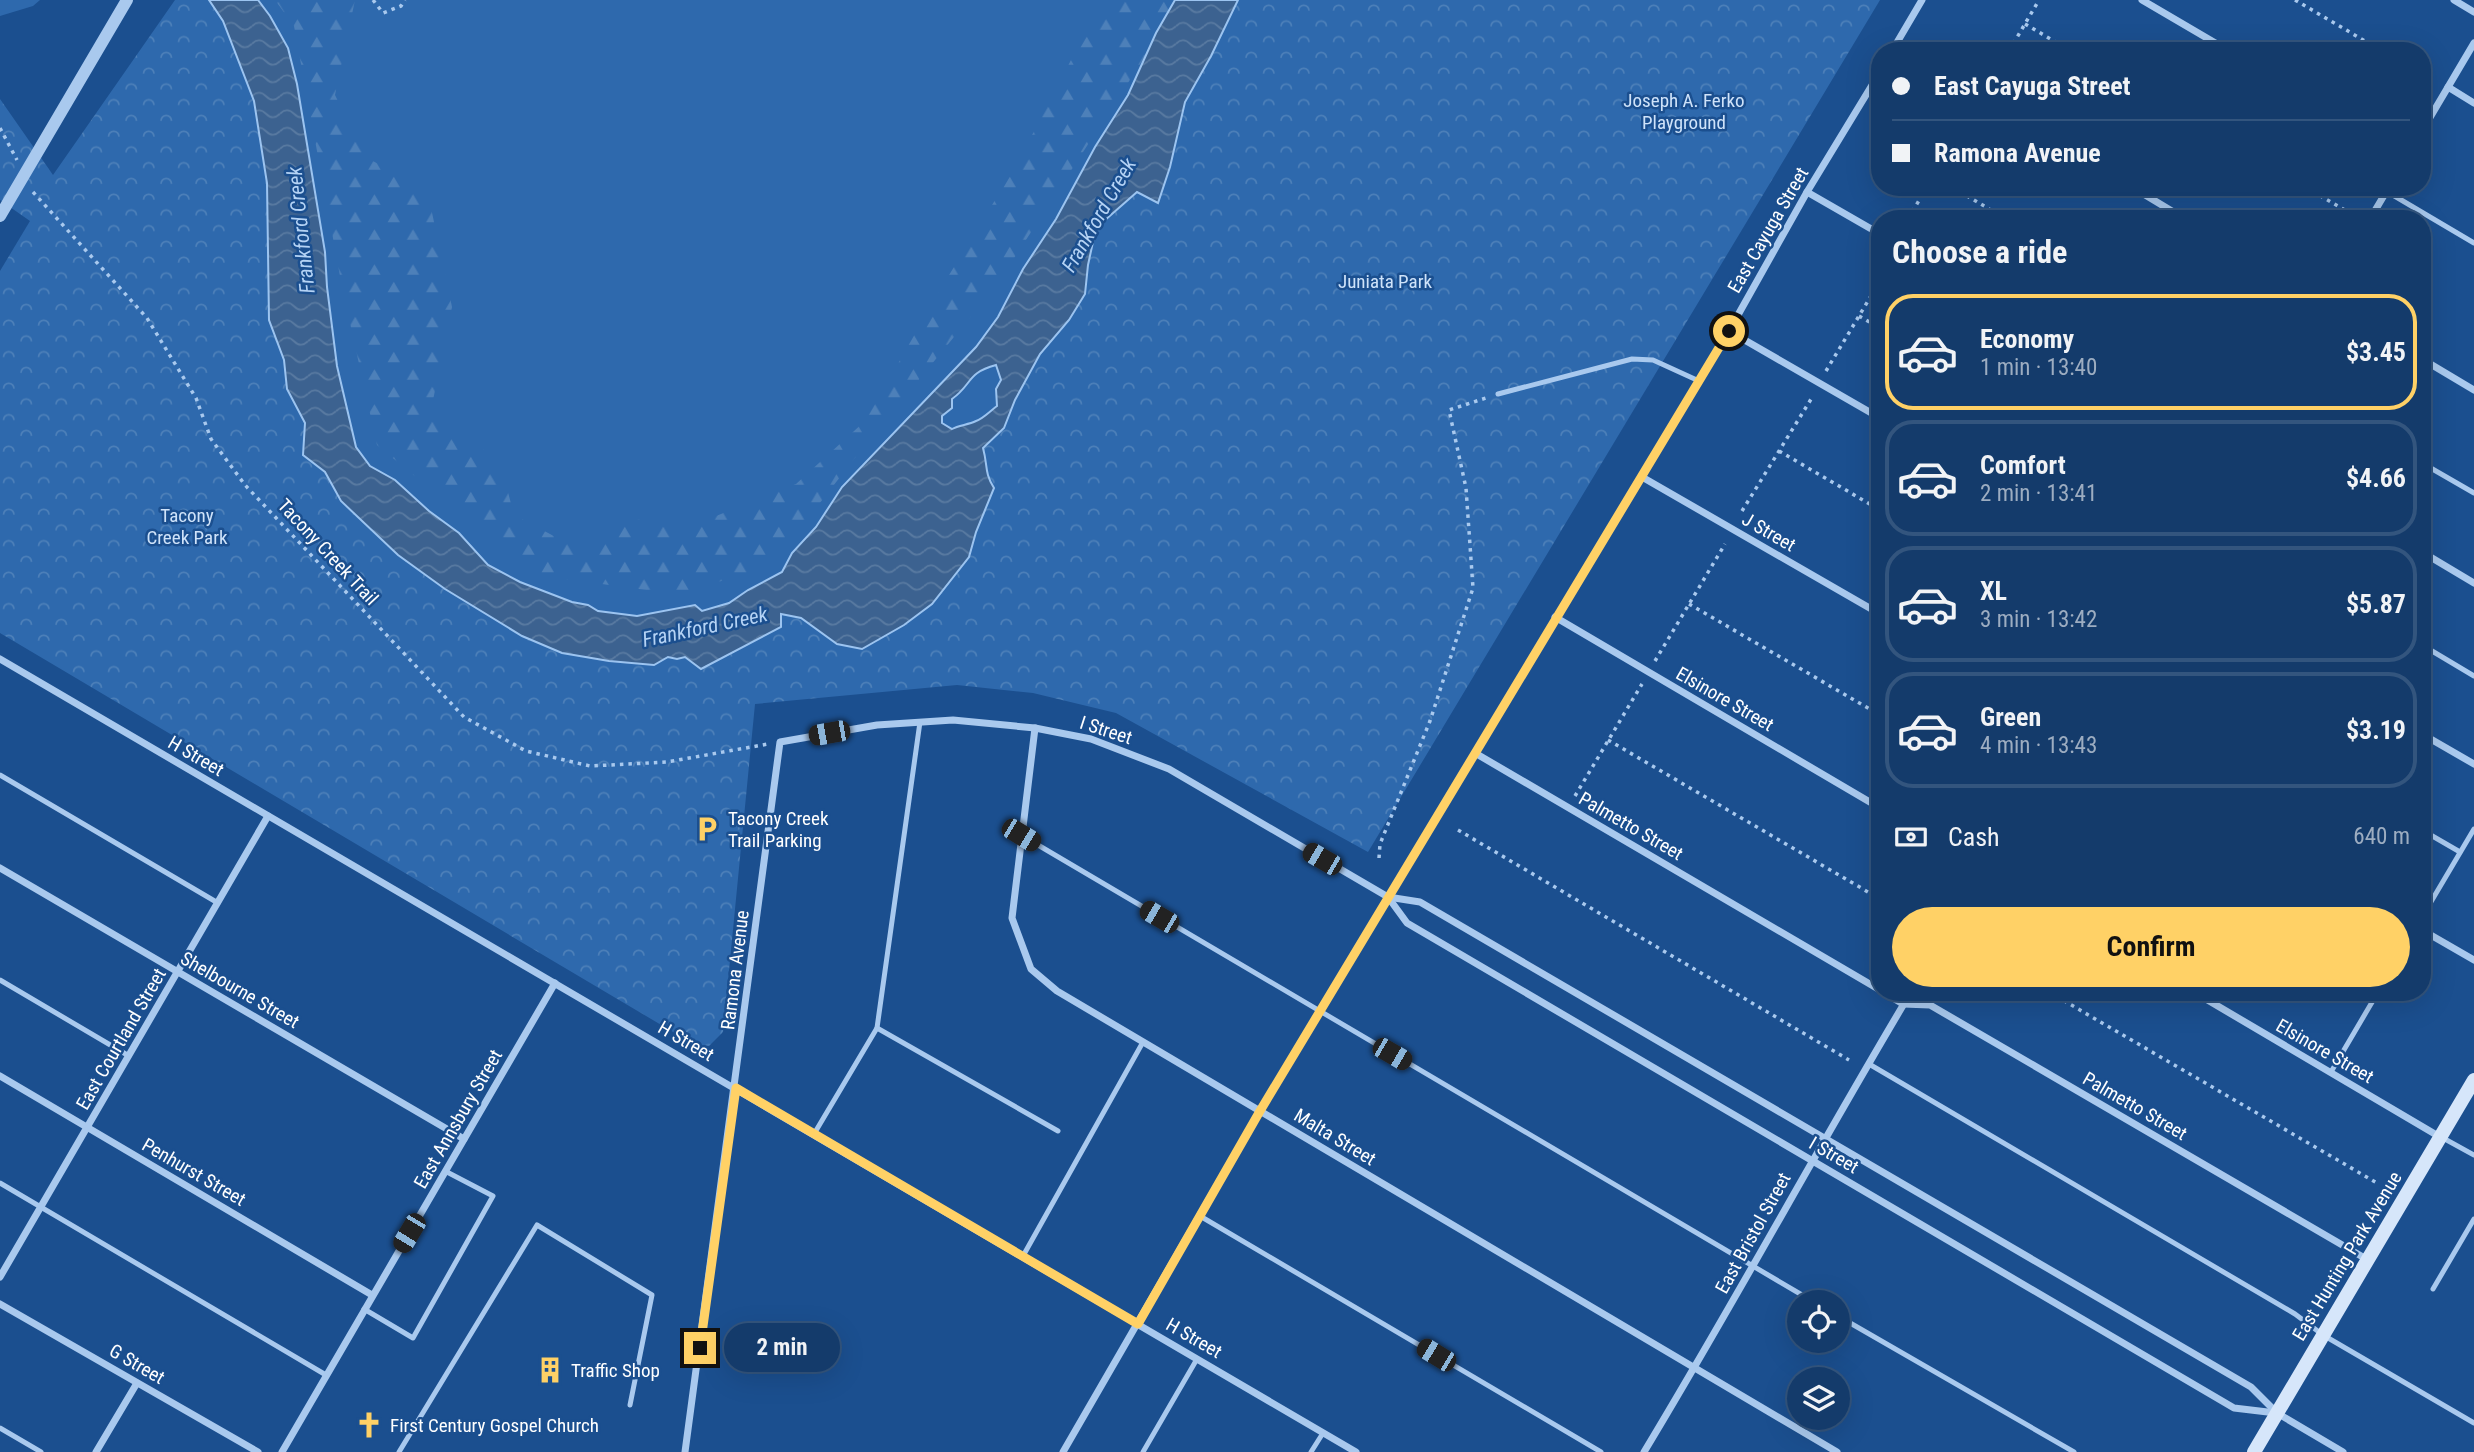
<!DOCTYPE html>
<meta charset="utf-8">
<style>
:root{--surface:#143b6b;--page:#214673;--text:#f1f3f6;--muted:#9dadc1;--line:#33557e;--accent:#ffd166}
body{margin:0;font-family:"Roboto Condensed",sans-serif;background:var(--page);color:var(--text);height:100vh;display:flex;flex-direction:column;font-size:26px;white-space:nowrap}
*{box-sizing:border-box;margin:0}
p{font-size:23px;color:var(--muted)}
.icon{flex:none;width:38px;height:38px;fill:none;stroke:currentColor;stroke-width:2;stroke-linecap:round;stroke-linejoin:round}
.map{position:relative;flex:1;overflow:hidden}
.details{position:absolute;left:1871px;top:210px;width:560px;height:791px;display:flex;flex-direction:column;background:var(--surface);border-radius:28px;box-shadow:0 7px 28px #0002,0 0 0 2px var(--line)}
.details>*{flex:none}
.hud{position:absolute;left:1871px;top:42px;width:560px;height:154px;border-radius:28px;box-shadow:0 7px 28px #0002,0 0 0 2px var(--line);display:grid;align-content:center;height:154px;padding:0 21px;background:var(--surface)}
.buttons{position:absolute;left:1787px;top:1290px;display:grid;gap:14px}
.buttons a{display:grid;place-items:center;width:63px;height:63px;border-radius:50%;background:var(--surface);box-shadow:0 7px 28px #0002,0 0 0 2px var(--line);font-size:35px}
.end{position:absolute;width:32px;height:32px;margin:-16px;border:9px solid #ffd166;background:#111;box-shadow:0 0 0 4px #111}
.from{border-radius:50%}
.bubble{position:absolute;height:49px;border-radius:24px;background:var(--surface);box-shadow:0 7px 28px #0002,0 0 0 2px var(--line);font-size:23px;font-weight:700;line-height:49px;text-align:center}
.car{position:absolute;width:21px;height:42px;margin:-21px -10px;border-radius:9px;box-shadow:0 0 5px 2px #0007;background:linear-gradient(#222 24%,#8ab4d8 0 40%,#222 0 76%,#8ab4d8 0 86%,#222 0)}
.hud b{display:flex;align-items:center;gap:24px;height:66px;font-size:26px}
.hud b+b{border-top:2px solid var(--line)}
.hud i{width:18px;height:18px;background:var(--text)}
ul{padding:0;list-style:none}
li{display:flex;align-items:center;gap:21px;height:116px;margin:0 14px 10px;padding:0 7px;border:4px solid var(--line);border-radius:28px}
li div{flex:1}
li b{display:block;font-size:26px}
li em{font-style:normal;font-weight:700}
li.selected{border-color:var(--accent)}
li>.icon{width:63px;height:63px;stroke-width:1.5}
h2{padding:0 21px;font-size:32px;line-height:84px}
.pay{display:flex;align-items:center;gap:18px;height:77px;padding:0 21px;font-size:26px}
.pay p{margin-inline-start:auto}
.cta{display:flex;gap:14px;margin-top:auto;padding:14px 21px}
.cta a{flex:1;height:80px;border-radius:42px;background:var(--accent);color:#111;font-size:28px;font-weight:700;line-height:80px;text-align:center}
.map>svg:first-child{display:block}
.green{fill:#2e69ad}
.forest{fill:url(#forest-firs)}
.park{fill:url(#park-crowns)}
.water{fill:url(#water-waves);stroke:#9cc4f0;stroke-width:2;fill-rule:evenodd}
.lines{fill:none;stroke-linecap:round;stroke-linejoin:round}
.path{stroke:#a9c9ee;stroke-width:3.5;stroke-dasharray:3.5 5;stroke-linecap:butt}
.service{stroke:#a9c9ee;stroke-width:5}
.minor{stroke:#a9c9ee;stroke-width:7}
.secondary{stroke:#d6e6fa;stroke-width:14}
.tertiary-bridge{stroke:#a9c9ee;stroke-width:12}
.route{stroke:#ffd166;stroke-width:9}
.labels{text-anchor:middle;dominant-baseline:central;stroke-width:5;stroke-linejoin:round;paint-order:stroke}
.park-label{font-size:19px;fill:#cfe3fa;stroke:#1b4f8f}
.street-label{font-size:19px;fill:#fff;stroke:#1b4f8f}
.poi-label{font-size:19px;fill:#fff;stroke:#1b4f8f;text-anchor:start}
.water-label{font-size:21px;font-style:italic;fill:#b5d3f5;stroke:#1b4f8f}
</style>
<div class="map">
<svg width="2474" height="1452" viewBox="0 0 2474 1452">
<defs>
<pattern id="forest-firs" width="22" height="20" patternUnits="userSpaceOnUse" patternTransform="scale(1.75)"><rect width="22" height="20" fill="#2e69ad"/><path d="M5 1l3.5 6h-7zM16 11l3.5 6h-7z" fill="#4d80b9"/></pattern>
<pattern id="park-crowns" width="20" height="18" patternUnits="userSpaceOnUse" patternTransform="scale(1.75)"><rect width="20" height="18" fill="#2e69ad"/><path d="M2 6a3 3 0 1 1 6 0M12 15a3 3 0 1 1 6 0" fill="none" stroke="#4d80b9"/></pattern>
<pattern id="water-waves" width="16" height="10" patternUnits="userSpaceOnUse" patternTransform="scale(1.75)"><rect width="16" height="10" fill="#3c6290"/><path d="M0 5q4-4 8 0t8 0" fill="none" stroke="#597aa1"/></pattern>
</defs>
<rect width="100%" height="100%" fill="#1b4f8f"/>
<!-- green -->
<g class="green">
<path d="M0 0H40L33 6 0 16Z"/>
<path d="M238 0H1210L1000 406 868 585 633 643 485 587 371 481 316 359Z"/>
</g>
<!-- forest -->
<path class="forest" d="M275 0H355L335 95 365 157 427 189 452 307 431 410 500 462 514 515 586 553 615 517 691 526 796 484 865 421 946 280 1016 166 1098 8 1104 0H1173L1146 55 996 286 865 445 770 567 676 594 535 575 377 445 342 287 294 26Z"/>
<!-- park -->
<path class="park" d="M175 0H238L316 358 371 481 485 587 633 643 784 610 1000 406 1210 0H1880L1368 852 1116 713 1033 693 957 685 755 704 723 1032 709 1046 695 1045 0 633V271L30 221 0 200V99L53 175Z"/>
<!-- water -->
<path class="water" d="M209 0H258L270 16 288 48 297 84 325 252 327 287 337 366 356 447 370 466 395 480 429 511 459 533 488 565 520 582 572 602 588 605 598 611 637 616 695 605 702 611 729 603 748 590 782 572 792 553 816 527 842 487 976 347 998 317 1023 269 1056 219 1095 147 1128 95 1156 33 1175 0H1238L1211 56 1185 102 1170 167 1158 203 1137 192 1096 228 1088 265 1085 294 1069 320 1040 354 1015 400 1004 428 983 448C988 466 984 472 994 488L976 532 969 557 932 604 904 625 862 649 837 644 801 618 781 614V627L701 669 685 657 677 659 668 657 654 665 609 661 562 653 522 636 445 589 398 555 341 501 325 472 303 455 305 423 287 389 284 360 269 320 267 183 254 101 223 21ZM996 365 1001 380 996 389 997 406C990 411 984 418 976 421 968 425 959 425 952 429L942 423V416L952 408V399C973 384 966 373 996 365Z"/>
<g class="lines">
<!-- path -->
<g class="path">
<path d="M373 0 383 13 401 6 405 0"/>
<path d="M2295 0 2382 51"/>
<path d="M2025 24 2071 51"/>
<path d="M2009 51 2039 0"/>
<path d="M2422 75 2430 79"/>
<path d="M0 128 17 160"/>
<path d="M1952 187 2006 219"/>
<path d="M2305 187 2350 213"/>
<path d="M33 192 147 318 196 398 211 439 245 485 464 717 526 751 590 766 667 762 768 744"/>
<path d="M1908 219 1927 187"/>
<path d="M1859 316 1880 328"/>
<path d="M1826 371 1880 281"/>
<path d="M1779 451 1880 510"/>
<path d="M1742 511 1813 396"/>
<path d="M1689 604 1880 715"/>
<path d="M1655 661 1725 544"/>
<path d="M1608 740 1880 899"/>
<path d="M1575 796 1642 684"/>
<path d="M1458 830 1849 1060"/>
<path d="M1379 858 1380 844 1430 721 1473 588 1466 488 1449 410 1489 397"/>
<path d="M2049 992 2377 1183"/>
</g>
<!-- service -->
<g class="service">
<path d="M2386 191 2474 243"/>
<path d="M1498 394 1632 359 1653 360 1699 381"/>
<path d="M2422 463 2474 493"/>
<path d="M2422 645 2474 676"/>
<path d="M0 775 218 903"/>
<path d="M2422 830 2460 852"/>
<path d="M1021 835 1814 1302"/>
<path d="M2422 917 2474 829"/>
<path d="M0 980 129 1056"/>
<path d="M2355 992 2372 1002"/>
<path d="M877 1028 1058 1131"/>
<path d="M1869 1064 2295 1314 2323 1335 2474 1423"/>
<path d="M2331 1072 2378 992"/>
<path d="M814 1134 877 1028 920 722"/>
<path d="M2443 1138 2474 1155"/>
<path d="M0 1183 326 1375"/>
<path d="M1200 1216 1601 1452"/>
<path d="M1023 1256 1143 1042"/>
<path d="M2433 1289 2474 1219"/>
<path d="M364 1309 413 1338 493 1196 445 1171"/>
<path d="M1838 1316 2074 1452"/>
<path d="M0 1428 41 1452"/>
<path d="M399 1452 537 1225 652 1295 630 1405"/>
<path d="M1143 1452 1197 1359"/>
<path d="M1311 1452 1323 1433"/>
</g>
<!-- minor -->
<g class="minor">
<path d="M2142 0 2229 51"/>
<path d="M2454 0 2474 12"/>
<path d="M1892 51 1922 0"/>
<path d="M2448 87 2474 103"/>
<path d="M2422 131 2474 43"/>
<path d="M2132 187 2185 219"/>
<path d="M1807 192 1880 234"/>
<path d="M2370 219 2389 187"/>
<path d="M1729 331 1880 418"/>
<path d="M2422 359 2474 390"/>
<path d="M1642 477 1880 614"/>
<path d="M2422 552 2474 583"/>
<path d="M1555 617 1880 808"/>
<path d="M0 659 1356 1452"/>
<path d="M1035 728 1012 918 1031 969 1057 991 1837 1452"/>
<path d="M2422 734 2474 764"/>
<path d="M1475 753 1880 990"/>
<path d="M0 868 464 1139"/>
<path d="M1388 897 1407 923 2234 1408 2276 1413"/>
<path d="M2422 930 2474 960"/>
<path d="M1883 992 1903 1004 1930 1005 2368 1260"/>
<path d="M2194 992 2440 1137"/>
<path d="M0 1076 372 1295"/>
<path d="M0 1277 268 816"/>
<path d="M0 1304 258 1452"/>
<path d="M96 1452 137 1383"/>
<path d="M282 1452 555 983"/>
<path d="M685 1452 780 742 877 725 953 720 1035 728 1091 739 1169 769 1388 897 1420 902 2251 1387 2277 1413 2343 1452"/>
<path d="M1063 1452 1260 1111 1729 331 1807 192 1880 72"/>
<path d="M1644 1452C1736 1300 1820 1144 1911 992"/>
</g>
<!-- secondary -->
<path class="secondary" d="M2254 1452 2474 1080"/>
<!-- tertiary-bridge -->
<path class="tertiary-bridge" d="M0 216 127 0"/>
</g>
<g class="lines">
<!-- route -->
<path class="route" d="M700 1348 736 1088 1138 1324 1260 1111 1729 331"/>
</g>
<!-- icons -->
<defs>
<g id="parking-bare" transform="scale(2.1)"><path d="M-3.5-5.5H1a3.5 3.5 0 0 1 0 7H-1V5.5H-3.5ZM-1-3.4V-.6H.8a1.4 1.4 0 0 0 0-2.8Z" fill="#ffd166" stroke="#1b4f8f" stroke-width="2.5" paint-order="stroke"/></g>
<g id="building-bare" transform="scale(2.1)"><path d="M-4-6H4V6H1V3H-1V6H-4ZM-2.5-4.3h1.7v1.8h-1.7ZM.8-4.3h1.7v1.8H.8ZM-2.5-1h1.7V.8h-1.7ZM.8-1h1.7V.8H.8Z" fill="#ffd166" stroke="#1b4f8f" stroke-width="2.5" paint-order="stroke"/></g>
<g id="church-bare" transform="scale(2.1)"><path d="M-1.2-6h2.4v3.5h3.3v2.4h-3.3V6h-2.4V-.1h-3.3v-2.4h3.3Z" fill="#ffd166" stroke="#1b4f8f" stroke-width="2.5" paint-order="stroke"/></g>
</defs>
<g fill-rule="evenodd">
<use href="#parking-bare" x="707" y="829"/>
<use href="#building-bare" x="550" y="1370"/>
<use href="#church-bare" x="369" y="1425"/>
</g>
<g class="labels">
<!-- park labels -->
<g class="park-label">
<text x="1684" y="100">Joseph A. Ferko<tspan x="1684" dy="22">Playground</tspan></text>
<text x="1385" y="281">Juniata Park</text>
<text x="187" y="515">Tacony<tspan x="187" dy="22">Creek Park</tspan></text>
</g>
<!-- street labels -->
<g class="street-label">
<text transform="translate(1768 230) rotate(-60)">East Cayuga Street</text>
<text transform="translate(1769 532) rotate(30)">J Street</text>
<text transform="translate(328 552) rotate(47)">Tacony Creek Trail</text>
<text transform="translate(1725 699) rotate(30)">Elsinore Street</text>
<text transform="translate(1106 730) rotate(18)">I Street</text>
<text transform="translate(196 756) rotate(30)">H Street</text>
<text transform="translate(1631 826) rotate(30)">Palmetto Street</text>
<text transform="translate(735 970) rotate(-83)">Ramona Avenue</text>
<text transform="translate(240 990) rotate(30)">Shelbourne Street</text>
<text transform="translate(121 1039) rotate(-60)">East Courtland Street</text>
<text transform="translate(686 1041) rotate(30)">H Street</text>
<text transform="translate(2325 1051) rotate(30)">Elsinore Street</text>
<text transform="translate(2135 1106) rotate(30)">Palmetto Street</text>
<text transform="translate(458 1119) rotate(-60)">East Annsbury Street</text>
<text transform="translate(1335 1137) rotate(31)">Malta Street</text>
<text transform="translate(1834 1155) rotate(30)">I Street</text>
<text transform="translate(194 1172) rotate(30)">Penhurst Street</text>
<text transform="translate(1753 1233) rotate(-61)">East Bristol Street</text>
<text transform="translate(2347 1256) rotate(-59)">East Hunting Park Avenue</text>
<text transform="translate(1194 1338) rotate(30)">H Street</text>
<text transform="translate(137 1364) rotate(30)">G Street</text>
</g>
<!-- poi labels -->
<g class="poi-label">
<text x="728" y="818">Tacony Creek<tspan x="728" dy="22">Trail Parking</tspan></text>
<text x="571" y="1370">Traffic Shop</text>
<text x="390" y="1425">First Century Gospel Church</text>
</g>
<!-- water labels -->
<g class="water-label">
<text transform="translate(1099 215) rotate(-60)">Frankford Creek</text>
<text transform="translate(301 230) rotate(-96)">Frankford Creek</text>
<text transform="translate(705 627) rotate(-12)">Frankford Creek</text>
</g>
</g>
</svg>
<div class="buttons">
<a><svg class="icon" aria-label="locate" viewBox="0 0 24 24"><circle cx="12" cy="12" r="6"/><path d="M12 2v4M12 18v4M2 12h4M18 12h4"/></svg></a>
<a><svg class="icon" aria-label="layers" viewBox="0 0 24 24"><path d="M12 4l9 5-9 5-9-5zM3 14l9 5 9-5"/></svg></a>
</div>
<i class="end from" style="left:1729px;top:331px"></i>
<i class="end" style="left:700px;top:1348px"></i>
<div class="bubble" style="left:724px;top:1323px;width:116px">2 min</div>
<i class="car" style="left:829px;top:733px;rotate:260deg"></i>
<i class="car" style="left:1021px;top:835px;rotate:121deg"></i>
<i class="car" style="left:1322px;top:859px;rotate:300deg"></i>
<i class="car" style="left:1159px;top:917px;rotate:300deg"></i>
<i class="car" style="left:1392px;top:1054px;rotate:120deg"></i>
<i class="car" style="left:409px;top:1233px;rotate:211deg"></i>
<i class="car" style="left:1436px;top:1355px;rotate:301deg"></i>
<div class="hud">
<b><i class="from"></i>East Cayuga Street</b>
<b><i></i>Ramona Avenue</b>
</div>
<section class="details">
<h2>Choose a ride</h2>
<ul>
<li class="selected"><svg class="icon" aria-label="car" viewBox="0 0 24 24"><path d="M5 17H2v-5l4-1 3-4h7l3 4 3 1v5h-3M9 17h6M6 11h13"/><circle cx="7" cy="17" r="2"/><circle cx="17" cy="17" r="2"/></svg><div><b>Economy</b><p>1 min · 13:40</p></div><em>$3.45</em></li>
<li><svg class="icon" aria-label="car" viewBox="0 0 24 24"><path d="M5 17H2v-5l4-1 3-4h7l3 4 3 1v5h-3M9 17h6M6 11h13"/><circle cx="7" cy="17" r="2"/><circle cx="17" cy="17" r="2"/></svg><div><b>Comfort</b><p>2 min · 13:41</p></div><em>$4.66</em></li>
<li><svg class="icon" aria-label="car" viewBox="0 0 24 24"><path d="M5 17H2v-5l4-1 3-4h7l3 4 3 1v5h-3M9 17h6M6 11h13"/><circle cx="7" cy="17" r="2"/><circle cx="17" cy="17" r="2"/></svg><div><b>XL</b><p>3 min · 13:42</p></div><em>$5.87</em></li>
<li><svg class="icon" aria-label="car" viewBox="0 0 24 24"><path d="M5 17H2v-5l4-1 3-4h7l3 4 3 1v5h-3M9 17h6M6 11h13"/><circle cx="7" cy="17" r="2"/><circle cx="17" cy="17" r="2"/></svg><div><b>Green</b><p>4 min · 13:43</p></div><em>$3.19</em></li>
</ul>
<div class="pay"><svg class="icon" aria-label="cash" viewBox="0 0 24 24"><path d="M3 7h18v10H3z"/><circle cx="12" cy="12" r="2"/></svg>Cash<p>640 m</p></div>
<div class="cta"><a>Confirm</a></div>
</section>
</div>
